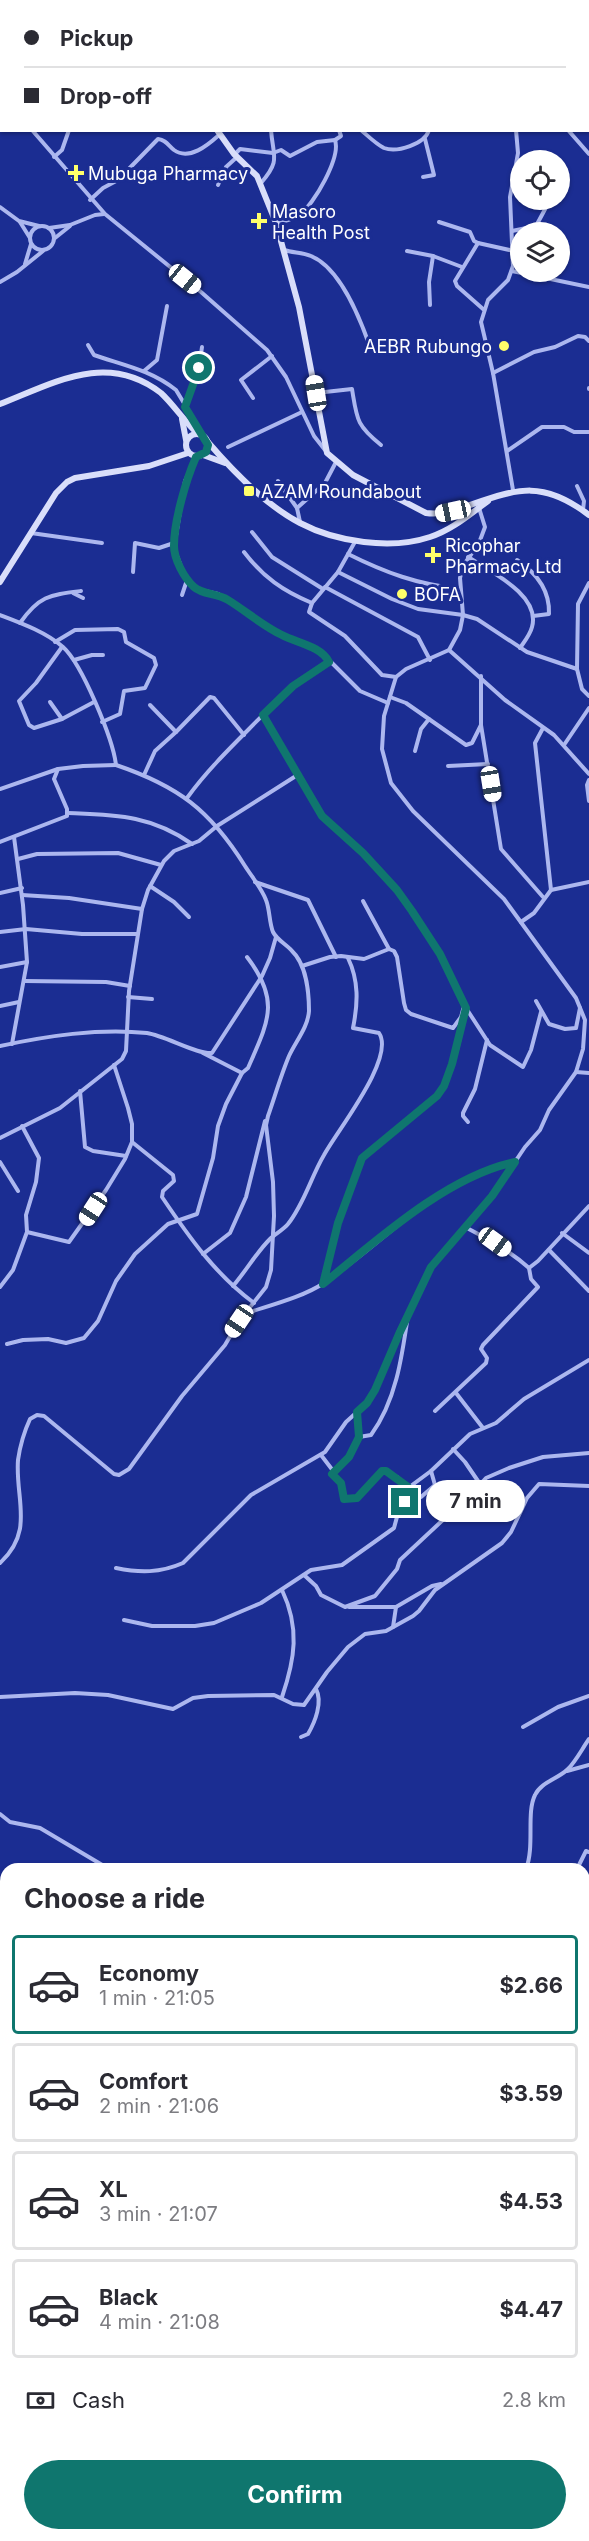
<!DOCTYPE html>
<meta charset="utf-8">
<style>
:root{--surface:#fff;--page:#f2f2f3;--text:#2b2b33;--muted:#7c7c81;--line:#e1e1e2;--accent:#0f766e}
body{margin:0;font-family:Inter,sans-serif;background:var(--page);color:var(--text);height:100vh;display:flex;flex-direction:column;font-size:22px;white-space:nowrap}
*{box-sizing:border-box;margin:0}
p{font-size:20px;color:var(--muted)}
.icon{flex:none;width:33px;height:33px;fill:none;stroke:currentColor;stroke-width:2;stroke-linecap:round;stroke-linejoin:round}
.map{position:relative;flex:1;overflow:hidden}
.panel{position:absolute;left:0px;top:1863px;width:590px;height:678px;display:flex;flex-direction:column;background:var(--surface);border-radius:18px 18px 0 0;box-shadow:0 2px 4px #0004}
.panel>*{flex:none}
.banner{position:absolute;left:0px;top:0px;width:590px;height:132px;box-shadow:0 2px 4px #0004;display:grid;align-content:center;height:132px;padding:0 24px;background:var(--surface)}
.tools{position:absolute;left:510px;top:150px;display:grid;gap:12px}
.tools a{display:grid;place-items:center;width:60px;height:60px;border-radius:50%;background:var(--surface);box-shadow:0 2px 4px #0004;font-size:30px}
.end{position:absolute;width:27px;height:27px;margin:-14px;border:8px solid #0f766e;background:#fff;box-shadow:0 0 0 3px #fff}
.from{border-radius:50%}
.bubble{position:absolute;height:42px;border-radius:21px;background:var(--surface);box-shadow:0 2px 4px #0004;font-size:20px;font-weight:700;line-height:42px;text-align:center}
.car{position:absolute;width:18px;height:36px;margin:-18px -9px;border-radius:8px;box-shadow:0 0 4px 2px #0007;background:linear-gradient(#fff 24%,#345 0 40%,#fff 0 76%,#345 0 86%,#fff 0)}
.banner b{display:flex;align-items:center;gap:21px;height:57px;font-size:22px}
.banner b+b{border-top:2px solid var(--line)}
.banner i{width:15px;height:15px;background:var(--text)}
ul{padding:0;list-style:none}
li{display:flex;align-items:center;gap:18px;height:99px;margin:0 12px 9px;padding:0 12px;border:3px solid var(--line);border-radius:6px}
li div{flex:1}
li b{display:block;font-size:22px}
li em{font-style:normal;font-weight:700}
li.current{border-color:var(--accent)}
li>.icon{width:54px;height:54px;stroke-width:1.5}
h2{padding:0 24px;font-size:27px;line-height:72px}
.pay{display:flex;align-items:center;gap:15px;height:66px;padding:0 24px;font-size:22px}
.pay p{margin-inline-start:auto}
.primary-button{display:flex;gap:12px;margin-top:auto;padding:12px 24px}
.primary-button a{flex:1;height:69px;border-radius:36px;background:var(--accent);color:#fff;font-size:24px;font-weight:700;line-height:69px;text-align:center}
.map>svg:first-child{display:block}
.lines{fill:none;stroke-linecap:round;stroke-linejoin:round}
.stream{stroke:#9fadf1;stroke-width:1.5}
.street{stroke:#acb7ef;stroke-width:4}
.secondary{stroke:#d9defa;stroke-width:6}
.route{stroke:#0f766e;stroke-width:8}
.poi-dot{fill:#ffff6a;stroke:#1b2d92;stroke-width:2}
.labels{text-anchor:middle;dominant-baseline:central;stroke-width:6;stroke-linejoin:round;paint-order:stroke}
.poi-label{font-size:18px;fill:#fff;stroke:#1b2d92;text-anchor:start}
</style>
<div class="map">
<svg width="589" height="2541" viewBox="0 0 589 2541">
<rect width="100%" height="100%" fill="#1b2d92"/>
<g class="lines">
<!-- stream -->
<g class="stream">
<path d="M584 2407H589"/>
<path d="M375 2541 379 2535"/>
</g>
<!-- street -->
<g class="street">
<path d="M336 0 338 2"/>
<path d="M462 0V2"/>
<path d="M121 2V0"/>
<path d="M394 2H418"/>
<path d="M442 2 443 0"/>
<path d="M517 2V0"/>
<path d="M570 2V0"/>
<path d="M588 6H589"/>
<path d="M588 15 589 16"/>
<path d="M588 84H589"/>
<path d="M0 94 2 95"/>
<path d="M32 130 105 214 201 292 267 350 286 377 314 436 325 450"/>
<path d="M361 130C368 136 376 144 384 148 397 153 425 144 429 130"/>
<path d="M568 130 589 154"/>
<path d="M335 140 341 136 339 130"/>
<path d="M235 154 240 149 273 153 281 150 290 156 317 142 335 140C341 157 314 205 299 215 293 220 284 221 277 223"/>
<path d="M54 157 62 150 69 130"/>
<path d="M423 177 434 175 425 139"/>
<path d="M261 183C281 160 273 157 271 130"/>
<path d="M218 185 226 167 237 157"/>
<path d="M90 200 103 188 118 180 158 139C166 140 168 145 174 150 189 161 208 145 219 135"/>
<path d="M0 207 19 221 39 226"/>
<path d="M20 222 30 238"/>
<path d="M439 222 470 232 474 241 478 243 514 251"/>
<circle cx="42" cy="238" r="12"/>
<path d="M49 228 70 225 95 215 104 214"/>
<path d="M512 231 536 226 550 200"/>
<path d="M55 238 70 226"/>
<path d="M478 243 455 281 457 286 483 309"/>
<path d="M284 250C293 253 303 252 311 256 340 268 359 316 369 344"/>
<path d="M407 251 433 256 462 267"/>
<path d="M25 264 31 244"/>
<path d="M512 271 589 287"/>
<path d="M0 282 17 272 43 251"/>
<path d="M430 305 429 282 433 256"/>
<path d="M88 345 94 355C123 365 151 370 176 390L205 438"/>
<path d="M144 371 157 360 167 306"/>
<path d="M493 373 534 352 555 347 578 336 585 337 589 341"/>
<path d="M589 388V389"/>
<path d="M316 393 352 389C357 419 356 425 381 445"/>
<path d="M253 398 241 380 272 356"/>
<path d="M185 407 199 368 202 347"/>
<path d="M228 447 302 412"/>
<path d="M507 451 542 427H564L574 432H589"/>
<path d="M196 457 185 481 174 548 185 577 196 589 218 594 281 635 317 649 329 662"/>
<path d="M278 481 297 508"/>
<path d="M577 486 584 501 583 510"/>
<path d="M513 490 493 373 481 322 488 300 508 280 513 266 510 197 518 153 516 130"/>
<path d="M300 522 297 508 325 483 336 462"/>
<path d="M252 532 272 557 323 589"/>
<path d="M31 533 102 543"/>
<path d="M356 540 338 572 392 599 418 609 463 615 477 619 527 652 577 669"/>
<path d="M244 552C263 577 283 591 312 603"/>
<path d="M348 554C386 573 417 584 459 589"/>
<path d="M468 557C491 572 541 595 532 627 530 635 524 642 520 648"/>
<path d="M517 560C535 572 550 590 549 614L533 616"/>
<path d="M133 572 135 543 159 548 174 543"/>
<path d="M338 572 312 603 309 612 345 636 382 675 396 677"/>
<path d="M589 583 578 604 577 669 582 689 589 696"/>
<path d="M325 587 418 637 430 660"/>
<path d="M73 593 83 598"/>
<path d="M182 595 187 580"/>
<path d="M0 615C21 623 46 632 63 647 82 664 113 739 116 765 178 786 210 810 245 866 252 877 262 889 266 900 270 910 269 922 273 932 277 940 286 944 292 951 306 964 309 992 309 1011 308 1027 296 1041 289 1056 281 1075 275 1096 268 1116L266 1125 273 1182 274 1216 271 1270 266 1287 239 1321 225 1345 182 1396 129 1469 119 1475 114 1474 44 1416 37 1415 30 1419C24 1432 20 1446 18 1460 15 1499 35 1531 0 1563"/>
<path d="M20 623C39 596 49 595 81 591"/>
<path d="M55 642 75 630 118 629 124 632 126 642 154 658 156 665 145 688 124 691 120 714 102 722"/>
<path d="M62 647 36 683 19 701 29 725 34 728 62 719 94 702"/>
<path d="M449 650 505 700 554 735 589 774"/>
<path d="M74 660 92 655H103"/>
<path d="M481 676V725L501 849 543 897"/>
<path d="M390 697 406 703 466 745 472 743 481 725"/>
<path d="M50 702 62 719"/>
<path d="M150 705 176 732"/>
<path d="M263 715 322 816 362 853 397 890 440 954 466 1008 490 1045 523 1067 531 1050 541 1012"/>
<path d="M543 728 535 743 551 890"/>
<path d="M564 745 589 708"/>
<path d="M415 751 421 729 429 719"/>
<path d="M448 766 488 764"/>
<path d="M144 775 155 751 176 732 210 697 214 698 244 735"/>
<path d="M589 780 587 785 589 801"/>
<path d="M0 789 58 769 83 766 116 765"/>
<path d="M187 798C206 772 227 751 249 729 273 705 297 679 327 663H332L360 691 388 703"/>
<path d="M68 813C116 815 151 815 192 844"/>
<path d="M0 842 67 816V809L54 779 58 769"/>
<path d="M18 859 37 854 118 853 161 865"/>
<path d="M255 882 308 900 336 957"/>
<path d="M150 886 174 902 189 917"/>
<path d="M0 893 22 888"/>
<path d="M22 895 69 898 142 909"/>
<path d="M363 901 389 949"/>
<path d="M521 922 534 913 551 890 589 882"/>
<path d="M0 932 26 929 82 934H137"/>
<path d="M302 966 330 957 341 956 364 959 389 949 394 951 397 957 404 1003 406 1010 411 1014 453 1028 461 1017 464 1006"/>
<path d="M0 967 27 962"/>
<path d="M24 981 106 982 130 986"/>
<path d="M128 997 152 999"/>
<path d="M536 1001 549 1024 565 1029 576 1028 580 1008"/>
<path d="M0 1006 19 1002"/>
<path d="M12 1044 27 962 23 905 14 837"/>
<path d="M0 1046C47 1036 98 1028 147 1033 166 1036 198 1055 212 1053L262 976 270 958 276 937"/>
<path d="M203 1053 242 1073 248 1068C268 1022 281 1001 247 957"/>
<path d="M576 1072 589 1073"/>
<path d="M80 1091 85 1147 93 1151 126 1156"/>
<path d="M468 1122 463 1116V1113L475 1089 487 1040"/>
<path d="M22 1126 39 1158 36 1182 26 1215 27 1232"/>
<path d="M0 1138 60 1108 122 1059 126 1051 129 991 142 909 148 890 164 861 174 851 199 841 217 826 299 774"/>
<path d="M132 1142 173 1175 174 1181 163 1191 162 1197C189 1237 215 1274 254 1303"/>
<path d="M0 1162 18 1191"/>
<path d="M562 1233 589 1253"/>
<path d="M549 1250 589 1291"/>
<path d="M203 1254 230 1233 246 1197 265 1121"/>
<path d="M529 1268 538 1261 589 1206"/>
<path d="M323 1284 338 1223 362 1158 437 1097C454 1071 460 1039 466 1009"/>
<path d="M233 1286C246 1271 256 1253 270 1239 275 1234 283 1230 288 1224 304 1204 311 1177 324 1155 336 1132 396 1058 379 1033L353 1028C358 1003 359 981 348 958"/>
<path d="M0 1287 13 1270 27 1232 69 1242 106 1190 125 1159 132 1142V1124L128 1108 114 1065"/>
<path d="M247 1313C271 1305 303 1297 324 1283 386 1241 439 1178 514 1162"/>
<path d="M7 1344 23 1340 48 1339 66 1343 84 1338 98 1321 116 1281 135 1254 168 1224 197 1214 213 1158 218 1126 226 1104 242 1073"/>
<path d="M456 1393 483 1428"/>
<path d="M435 1411 486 1363 487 1358 481 1349 483 1345 538 1287 531 1279 529 1268C510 1251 488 1239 465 1227"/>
<path d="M359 1437 371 1435C396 1401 402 1357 408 1315"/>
<path d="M453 1449 465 1462 480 1484"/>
<path d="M321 1455 334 1472 349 1457 359 1437 357 1413"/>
<path d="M334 1472 332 1474 341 1483 344 1499 357 1498 383 1471 397 1477 408 1487"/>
<path d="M402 1505 421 1497 435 1485 431 1471"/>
<path d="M116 1568C140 1573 160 1573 183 1563L251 1495 325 1452 346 1422 367 1403 375 1390 398 1333 431 1267 492 1196 525 1147 540 1130 549 1110 576 1072 583 1049 585 1020 576 998 504 899 413 811 391 783 382 749 384 716 396 677 406 669 449 650 460 630 463 615 460 578 463 566 479 543 485 527 479 508"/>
<path d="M304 1575 316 1586 321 1595 345 1607 375 1596 397 1569 400 1560 445 1518 461 1510 474 1491 486 1478 509 1468 543 1457 589 1453"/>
<path d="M349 1607H396L432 1586 441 1584"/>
<path d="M124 1620 152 1626H195L214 1623 261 1603 311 1570 342 1565 394 1528 404 1491 431 1471 470 1434 496 1423 524 1399 589 1360"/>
<path d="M393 1627 396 1607"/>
<path d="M0 1697 75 1693 108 1695 173 1709 193 1698 208 1696 274 1695 293 1704 304 1705 327 1672 348 1647 365 1634 386 1631 413 1616 419 1611 435 1590 502 1543 511 1532 527 1498 539 1484 589 1486"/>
<path d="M282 1697C295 1659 300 1628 282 1590"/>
<path d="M523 1727 558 1707 589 1696"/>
<path d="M301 1737 308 1734C315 1722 323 1702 316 1689"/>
<path d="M567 1771 589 1765"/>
<path d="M0 1814 10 1822 40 1828 109 1869"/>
<path d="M526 1869C535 1846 526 1813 535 1795 541 1782 558 1779 568 1769 576 1761 582 1749 589 1739"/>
<path d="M577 1869 586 1851 589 1852"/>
<path d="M584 1941 589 1952"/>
<path d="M584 1968H589"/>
<path d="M0 2082 6 2074"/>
<path d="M0 2110 6 2111"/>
<path d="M584 2264H589"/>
<path d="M584 2280 589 2289"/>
<path d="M584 2308 589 2307"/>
<path d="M584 2349 589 2346"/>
<path d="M584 2427 589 2426"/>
<path d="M584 2509 589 2507"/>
<path d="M155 2535 164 2540 172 2541"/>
<path d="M489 2535H496"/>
<path d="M106 2541V2535"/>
<path d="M188 2541 192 2535"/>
<path d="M273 2541V2535"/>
<path d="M467 2541 476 2535"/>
</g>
<!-- secondary -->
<g class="secondary">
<path d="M189 2 190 0"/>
<path d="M217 130 234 154 257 176 276 223 299 307 327 453 353 475 426 513C440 515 453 511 467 506 517 489 542 479 589 515"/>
<path d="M0 404C54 383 107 351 161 393 173 404 185 422 198 434"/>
<path d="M182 419 186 440"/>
<circle cx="197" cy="445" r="11"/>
<path d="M207 441C231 469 267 506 300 523 336 542 391 550 430 537 452 530 470 514 488 501"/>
<path d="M203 455 225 463"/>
<path d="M0 582 56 493 67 482 75 478 149 466 188 453"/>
</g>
</g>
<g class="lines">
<!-- route -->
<path class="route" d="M199 368 185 407 208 445 206 452 196 457C186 480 174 521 174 546 174 559 184 578 194 587 203 595 217 593 228 600 246 611 263 626 282 635 297 643 321 646 329 662L293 686 263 715 322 816 363 853 397 890 412 911 440 954 466 1008 452 1064 444 1086 437 1096 362 1158 338 1223 323 1284C376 1241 447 1176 515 1162L492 1196 431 1267 399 1334 375 1390 367 1403 357 1412 359 1437 349 1457 332 1474 341 1483 344 1499 357 1498 382 1471H386L408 1487 402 1494V1504L405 1502"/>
</g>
<!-- markers -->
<g class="poi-dot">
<path d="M73 164h6v6h6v6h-6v6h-6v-6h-6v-6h6z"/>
<path d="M256 212h6v6h6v6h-6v6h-6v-6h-6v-6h6z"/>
<circle cx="504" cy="346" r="6"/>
<rect x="243" y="485" width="12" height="12" rx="3"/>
<path d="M430 546h6v6h6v6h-6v6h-6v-6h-6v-6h6z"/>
<circle cx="402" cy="594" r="6"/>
</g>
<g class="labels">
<!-- poi labels -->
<g class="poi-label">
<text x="88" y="173">Mubuga Pharmacy</text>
<text x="272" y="211">Masoro<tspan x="272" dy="21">Health Post</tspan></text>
<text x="492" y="346" text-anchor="end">AEBR Rubungo</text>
<text x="261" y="491">AZAM Roundabout</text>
<text x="445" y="545">Ricophar<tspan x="445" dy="21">Pharmacy Ltd</tspan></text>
<text x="414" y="594">BOFA</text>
</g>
</g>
</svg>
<div class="tools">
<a><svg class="icon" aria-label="locate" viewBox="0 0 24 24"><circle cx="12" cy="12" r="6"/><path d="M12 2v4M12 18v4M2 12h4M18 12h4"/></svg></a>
<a><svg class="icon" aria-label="layers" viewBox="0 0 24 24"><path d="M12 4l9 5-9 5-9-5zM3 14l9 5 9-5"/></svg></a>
</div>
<i class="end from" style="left:199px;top:368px"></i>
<i class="end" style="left:405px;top:1502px"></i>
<div class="bubble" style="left:426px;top:1480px;width:99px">7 min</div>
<i class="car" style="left:185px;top:279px;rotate:129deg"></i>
<i class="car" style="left:316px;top:393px;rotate:351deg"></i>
<i class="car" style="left:453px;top:511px;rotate:258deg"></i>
<i class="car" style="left:491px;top:784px;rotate:171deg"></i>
<i class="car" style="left:93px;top:1209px;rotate:213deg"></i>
<i class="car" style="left:495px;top:1242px;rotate:126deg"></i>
<i class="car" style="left:239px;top:1321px;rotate:214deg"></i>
<div class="banner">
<b><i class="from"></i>Pickup</b>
<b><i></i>Drop-off</b>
</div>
<section class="panel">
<h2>Choose a ride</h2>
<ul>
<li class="current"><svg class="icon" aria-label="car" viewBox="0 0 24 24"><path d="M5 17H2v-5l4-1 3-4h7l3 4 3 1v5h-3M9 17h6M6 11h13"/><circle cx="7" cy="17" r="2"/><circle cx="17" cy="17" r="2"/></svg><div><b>Economy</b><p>1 min · 21:05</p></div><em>$2.66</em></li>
<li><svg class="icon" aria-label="car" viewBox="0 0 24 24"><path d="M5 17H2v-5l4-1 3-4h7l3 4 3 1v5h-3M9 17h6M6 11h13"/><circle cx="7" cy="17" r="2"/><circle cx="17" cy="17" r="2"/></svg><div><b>Comfort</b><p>2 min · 21:06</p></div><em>$3.59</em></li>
<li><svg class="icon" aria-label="car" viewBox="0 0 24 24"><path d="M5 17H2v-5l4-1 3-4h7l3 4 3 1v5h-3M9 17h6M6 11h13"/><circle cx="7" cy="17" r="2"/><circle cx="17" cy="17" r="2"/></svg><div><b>XL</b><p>3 min · 21:07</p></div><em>$4.53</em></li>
<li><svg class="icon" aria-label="car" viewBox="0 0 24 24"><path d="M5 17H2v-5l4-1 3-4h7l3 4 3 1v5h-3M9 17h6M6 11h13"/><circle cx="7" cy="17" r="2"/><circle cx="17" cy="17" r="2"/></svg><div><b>Black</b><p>4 min · 21:08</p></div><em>$4.47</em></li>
</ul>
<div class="pay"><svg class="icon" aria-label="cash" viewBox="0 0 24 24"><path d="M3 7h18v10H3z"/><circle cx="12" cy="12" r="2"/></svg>Cash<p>2.8 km</p></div>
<div class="primary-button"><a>Confirm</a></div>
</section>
</div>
